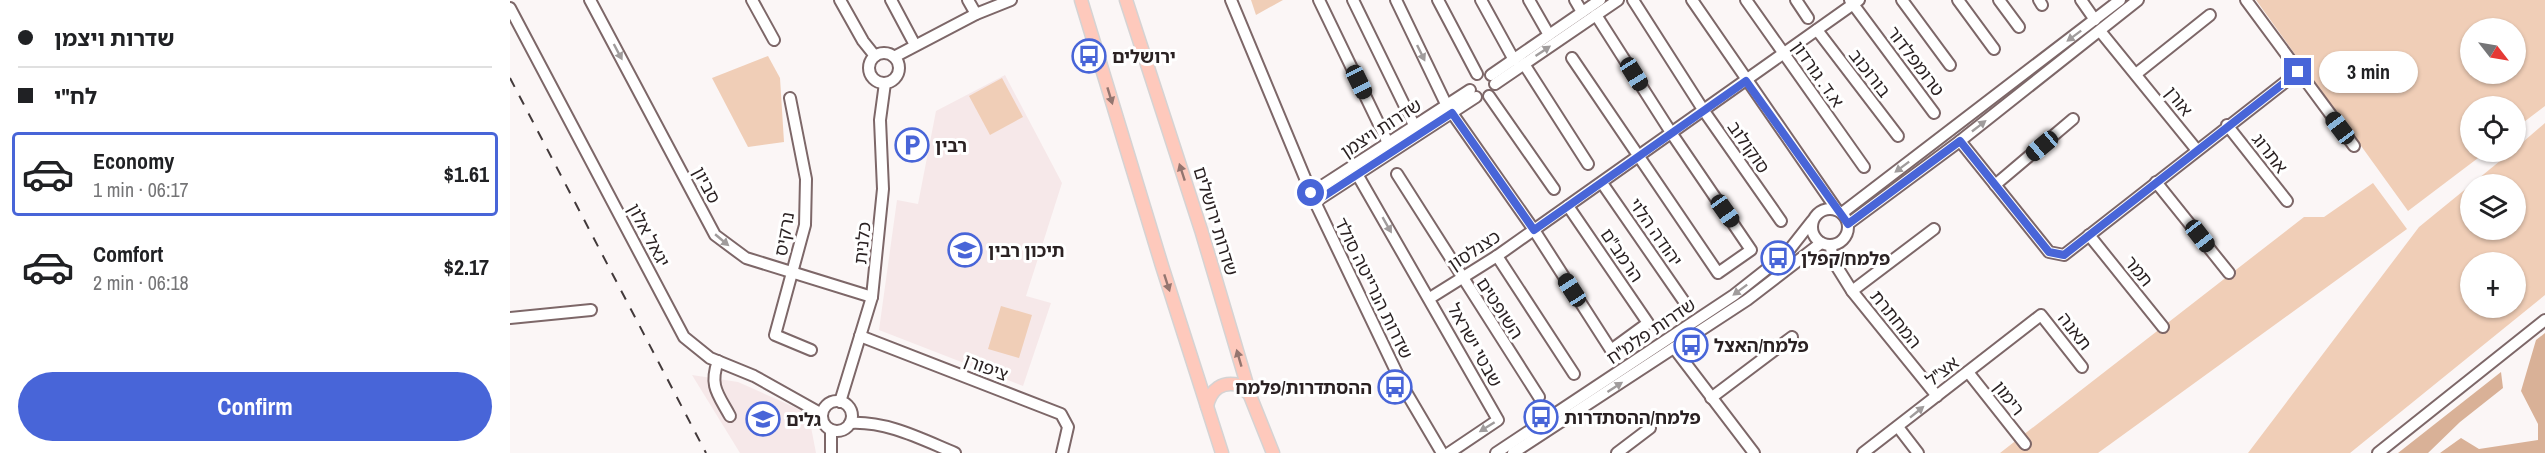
<!DOCTYPE html>
<meta charset="utf-8">
<style>
:root{--surface:#fff;--page:#f6f6f6;--text:#202124;--muted:#757577;--line:#e0e0e0;--accent:#4865d8}
body{margin:0;font-family:"Archivo Narrow","Noto Sans Hebrew",sans-serif;background:var(--page);color:var(--text);height:100vh;display:flex;flex-direction:column;font-size:22px;white-space:nowrap}
*{box-sizing:border-box;margin:0}
p{font-size:20px;color:var(--muted)}
.icon{flex:none;width:33px;height:33px;fill:none;stroke:currentColor;stroke-width:2;stroke-linecap:round;stroke-linejoin:round}
.map{position:relative;flex:1;overflow:hidden}
.details{display:flex;flex-direction:column;background:var(--surface);width:510px}
.details>*{flex:none}
.hud{display:grid;align-content:center;height:132px;padding:0 18px;background:var(--surface)}
.needle{width:39px;rotate:121deg}
.controls{position:absolute;left:1950px;top:18px;display:grid;gap:12px}
.controls a{display:grid;place-items:center;width:66px;height:66px;border-radius:50%;background:var(--surface);box-shadow:0 2px 4px #0004;font-size:30px}
.end{position:absolute;width:27px;height:27px;margin:-14px;border:8px solid #4865d8;background:#fff;box-shadow:0 0 0 3px #fff}
.from{border-radius:50%}
.bubble{position:absolute;height:42px;border-radius:21px;background:var(--surface);box-shadow:0 2px 4px #0004;font-size:20px;font-weight:700;line-height:42px;text-align:center}
.car{position:absolute;width:18px;height:36px;margin:-18px -9px;border-radius:8px;box-shadow:0 0 4px 2px #0007;background:linear-gradient(#222 24%,#8ab4d8 0 40%,#222 0 76%,#8ab4d8 0 86%,#222 0)}
.hud b{display:flex;align-items:center;gap:21px;height:57px;font-size:22px}
.hud b+b{border-top:2px solid var(--line)}
.hud i{width:15px;height:15px;background:var(--text)}
ul{padding:0;list-style:none}
li{display:flex;align-items:center;gap:18px;height:84px;margin:0 12px 9px;padding:0 6px;border:3px solid transparent;border-radius:6px}
li div{flex:1}
li b{display:block;font-size:22px}
li em{font-style:normal;font-weight:700}
li.current{border-color:var(--accent)}
li>.icon{width:54px;height:54px;stroke-width:1.5}
.primary-button{display:flex;gap:12px;margin-top:auto;padding:12px 18px}
.primary-button a{flex:1;height:69px;border-radius:36px;background:var(--accent);color:#fff;font-size:24px;font-weight:700;line-height:69px;text-align:center}
main{display:flex;flex:1;min-height:0}
.map>svg:first-child{display:block}
.built{fill:#f6e8e9}
.green{fill:#f0ceb7;fill-rule:evenodd}
.forest{fill:#d9b197}
.lines{fill:none;stroke-linecap:round;stroke-linejoin:round}
.minor-casing{stroke:#7d6768;stroke-width:14}
.major-casing{stroke:#d5d3d3;stroke-width:15}
.minor{stroke:#fff;stroke-width:10}
.major{stroke:#fec9bc;stroke-width:12}
.rail{stroke:#42393a;stroke-width:2;stroke-dasharray:10 10;stroke-linecap:butt}
.oneway{fill:#a09c9c}
.oneway2{fill:#947670}
.route{stroke:#4865d8;stroke-width:8}
.labels{text-anchor:middle;dominant-baseline:central;stroke-width:6;stroke-linejoin:round;paint-order:stroke}
.poi-label{font-size:18px;font-weight:bold;fill:#2b2223;stroke:#fff;text-anchor:start}
.street-label{font-size:18px;fill:#2b2223;stroke:#fff}
</style>
<main>
<section class="details">
<div class="hud">
<b><i class="from"></i>שדרות ויצמן</b>
<b><i></i>לח&quot;י</b>
</div>
<ul>
<li class="current"><svg class="icon" aria-label="car" viewBox="0 0 24 24"><path d="M5 17H2v-5l4-1 3-4h7l3 4 3 1v5h-3M9 17h6M6 11h13"/><circle cx="7" cy="17" r="2"/><circle cx="17" cy="17" r="2"/></svg><div><b>Economy</b><p>1 min · 06:17</p></div><em>$1.61</em></li>
<li><svg class="icon" aria-label="car" viewBox="0 0 24 24"><path d="M5 17H2v-5l4-1 3-4h7l3 4 3 1v5h-3M9 17h6M6 11h13"/><circle cx="7" cy="17" r="2"/><circle cx="17" cy="17" r="2"/></svg><div><b>Comfort</b><p>2 min · 06:18</p></div><em>$2.17</em></li>
</ul>
<div class="primary-button"><a>Confirm</a></div>
</section>
<div class="map">
<svg width="2035" height="453" viewBox="0 0 2035 453">
<rect width="100%" height="100%" fill="#fbf6f6"/>
<!-- built -->
<g class="built">
<path d="M495 75 552 183 516 296 541 303 513 386 369 330 387 200 408 204 426 111Z"/>
<path d="M182 375 228 382 293 411 301 427 306 453H230Z"/>
</g>
<!-- green -->
<g class="green">
<path d="M741 0H773L746 15Z"/>
<path d="M1746 0H2035V106L2006 128V106H1960V152H1976L1898 211ZM1960 28H2006V74H1960Z"/>
<path d="M258 56 270 78 274 142 238 147 202 78Z"/>
<path d="M492 78 513 117 480 135 459 96Z"/>
<path d="M2035 123V295L1840 453H1738L1909 227 2001 152H2006V148ZM2006 184V230H1960V184ZM2006 262V308H1960V262Z"/>
<path d="M1863 183 1897 229 1588 453H1490L1794 217H1814Z"/>
<path d="M491 306 522 315 509 358 478 349Z"/>
</g>
<!-- forest -->
<g class="forest">
<path d="M2035 333V453H1930L1951 438 1969 449 2028 440V424L2011 391 2026 340Z"/>
<path d="M1991 372 1993 388 1950 422 1918 453H1888Z"/>
</g>
<g class="lines">
<!-- minor casing -->
<g class="minor-casing">
<g id="minor">
<path d="M80 0 205 235 236 258 362 297"/>
<path d="M242 0 264 40"/>
<path d="M330 0 353 41 365 56"/>
<path d="M381 0 405 45"/>
<path d="M458 0 466 14"/>
<path d="M721 0 805 202 896 392 932 453"/>
<path d="M809 0 878 143"/>
<path d="M843 0 904 125"/>
<path d="M886 0 937 106"/>
<path d="M928 0 967 74"/>
<path d="M971 0 1004 60"/>
<path d="M1019 0 1039 35"/>
<path d="M1065 0 1072 12"/>
<path d="M1123 0 1194 111 1271 221"/>
<path d="M1182 0 1327 210"/>
<path d="M1236 0 1354 167"/>
<path d="M1286 0 1298 18"/>
<path d="M1340 0 1424 113"/>
<path d="M1392 0 1440 65"/>
<path d="M1448 0 1484 49"/>
<path d="M1489 0 1509 27"/>
<path d="M1529 0 1532 5"/>
<path d="M1571 0 1585 20"/>
<path d="M1736 0 1844 146"/>
<path d="M0 8 174 337 200 358 244 376 312 414"/>
<path d="M1307 30 1388 136"/>
<path d="M1590 31 1686 149"/>
<circle cx="374" cy="68" r="15"/>
<path d="M384 57 466 14 501 0"/>
<path d="M1062 58 1208 273 1241 250 1162 134 1086 15"/>
<path d="M1014 64 1078 164"/>
<path d="M1626 74 1700 15"/>
<path d="M981 75 1090 0"/>
<path d="M985 84 1108 0"/>
<path d="M979 96 1044 189"/>
<path d="M280 98 296 179 295 225 265 335 301 350"/>
<path d="M942 113 1024 230 1101 350 1138 323 1058 206"/>
<path d="M1717 125 1777 201"/>
<path d="M1450 141 1539 252 1554 255 1788 72"/>
<path d="M847 174 988 420 939 453"/>
<path d="M887 174 1029 397"/>
<path d="M1646 182 1719 273"/>
<path d="M1092 183 1173 300"/>
<path d="M1485 185 1563 119"/>
<path d="M801 193 960 90"/>
<path d="M805 202 966 97"/>
<circle cx="1320" cy="227" r="18"/>
<path d="M1332 213 1610 0"/>
<path d="M1338 224 1450 141 1628 0"/>
<path d="M1579 235 1653 327"/>
<path d="M1321 245 1322 259 1342 291 1427 396"/>
<path d="M987 256 1064 374"/>
<path d="M1342 291 1424 229"/>
<path d="M920 298 987 256 1349 0"/>
<path d="M0 318 81 310"/>
<path d="M350 336 551 414 558 427 552 453"/>
<path d="M1164 348 1244 453"/>
<path d="M208 361C199 386 208 394 220 416"/>
<path d="M1458 372 1515 444"/>
<path d="M1201 398 1282 337"/>
<circle cx="327" cy="416" r="15"/>
<path d="M330 402 362 297 373 189 370 120 375 83"/>
<path d="M340 423C377 421 411 439 445 453"/>
<path d="M1388 427 1408 453"/>
<path d="M321 453V430"/>
<path d="M986 453 1224 295 1276 254 1302 221"/>
<path d="M1003 453 1237 300 1311 243"/>
<path d="M1107 453 1140 428"/>
<path d="M1353 453 1531 315 1572 367"/>
<path d="M1868 453 2035 320"/>
</g>
</g>
<!-- major casing -->
<g class="major-casing">
<g id="major">
<path d="M571 0 652 266 712 453"/>
<path d="M616 0 692 233 741 398 763 453"/>
<path d="M697 406C701 389 712 381 729 385L739 394"/>
</g>
</g>
<!-- minor -->
<use href="#minor" class="minor"/>
<!-- major -->
<use href="#major" class="major"/>
<!-- rail -->
<path class="rail" d="M0 78 196 453"/>
</g>
<!-- one-way arrows -->
<defs><path id="oneway-solid" d="M-6-.8H1V-3.2L6.5 0L1 3.2V.8H-6Z" transform="scale(1.5)"/></defs>
<g class="oneway">
<use href="#oneway-solid" transform="translate(1564 36) rotate(143)"/>
<use href="#oneway-solid" transform="translate(1033 51) rotate(-34)"/>
<use href="#oneway-solid" transform="translate(108 52) rotate(62)"/>
<use href="#oneway-solid" transform="translate(911 53) rotate(64)"/>
<use href="#oneway-solid" transform="translate(1469 126) rotate(-38)"/>
<use href="#oneway-solid" transform="translate(1392 167) rotate(143)"/>
<use href="#oneway-solid" transform="translate(877 225) rotate(60)"/>
<use href="#oneway-solid" transform="translate(212 240) rotate(40)"/>
<use href="#oneway-solid" transform="translate(1230 290) rotate(143)"/>
<use href="#oneway-solid" transform="translate(1105 387) rotate(-33)"/>
<use href="#oneway-solid" transform="translate(1407 412) rotate(-39)"/>
<use href="#oneway-solid" transform="translate(977 427) rotate(148)"/>
</g>
<g class="oneway2">
<use href="#oneway-solid" transform="translate(600 96) rotate(73)"/>
<use href="#oneway-solid" transform="translate(672 172) rotate(-108)"/>
<use href="#oneway-solid" transform="translate(657 283) rotate(72)"/>
<use href="#oneway-solid" transform="translate(729 358) rotate(-106)"/>
</g>
<g class="lines">
<!-- route -->
<path class="route" d="M801 193 805 202 942 113 1024 230 1236 81 1338 224 1450 141 1539 252 1554 255 1788 72"/>
</g>
<!-- icons -->
<defs>
<g id="bus-ring" transform="scale(1.725)"><circle r="9.5" fill="#fff" stroke="#4865d8" stroke-width="1.5"/><path d="M-5-6H5V4H4V6H2V4H-2V6H-4V4H-5ZM-3.5-4V0h7V-4ZM-3.5 1.2v1.5H-2V1.2ZM2 1.2v1.5H3.5V1.2Z" fill="#4865d8"/></g>
<g id="parking-ring" transform="scale(1.725)"><circle r="9.5" fill="#fff" stroke="#4865d8" stroke-width="1.5"/><path d="M-3.5-5.5H1a3.5 3.5 0 0 1 0 7H-1V5.5H-3.5ZM-1-3.4V-.6H.8a1.4 1.4 0 0 0 0-2.8Z" fill="#4865d8"/></g>
<g id="school-ring" transform="scale(1.725)"><circle r="9.5" fill="#fff" stroke="#4865d8" stroke-width="1.5"/><path d="M0-5L7-2L0 1L-7-2ZM-4 1L0 2.5L4 1V4Q0 6-4 4Z" fill="#4865d8"/></g>
</defs>
<g fill-rule="evenodd">
<use href="#bus-ring" x="579" y="56"/>
<use href="#parking-ring" x="402" y="145"/>
<use href="#school-ring" x="455" y="250"/>
<use href="#bus-ring" x="1268" y="258"/>
<use href="#bus-ring" x="1181" y="345"/>
<use href="#bus-ring" x="885" y="387"/>
<use href="#bus-ring" x="1031" y="417"/>
<use href="#school-ring" x="253" y="419"/>
</g>
<g class="labels">
<!-- poi labels -->
<g class="poi-label">
<text x="602" y="56">ירושלים</text>
<text x="425" y="145">רבין</text>
<text x="478" y="250">תיכון רבין</text>
<text x="1291" y="258">פלמח/קפלן</text>
<text x="1204" y="345">פלמח/האצל</text>
<text x="862" y="387" text-anchor="end">ההסתדרות/פלמח</text>
<text x="1054" y="417">פלמח/ההסתדרות</text>
<text x="276" y="419">גלים</text>
</g>
<!-- street labels -->
<g class="street-label">
<text transform="translate(1406 61) rotate(53)">טרומפלדור</text>
<text transform="translate(1360 73) rotate(52)">בורוכוב</text>
<text transform="translate(1308 74) rotate(55)">א.ד. גורדון</text>
<text transform="translate(1669 101) rotate(51)">אורן</text>
<text transform="translate(871 128) rotate(-33)">שדרות ויצמן</text>
<text transform="translate(1239 147) rotate(55)">סוקולוב</text>
<text transform="translate(1760 153) rotate(52)">אתרוג</text>
<text transform="translate(197 185) rotate(62)">סביון</text>
<text transform="translate(706 221) rotate(73)">שדרות ירושלים</text>
<text transform="translate(1146 232) rotate(55)">יהודה הלוי</text>
<text transform="translate(274 234) rotate(-80)">נרקיס</text>
<text transform="translate(139 235) rotate(62)">יגאל אלון</text>
<text transform="translate(352 243) rotate(-84)">כלנית</text>
<text transform="translate(964 250) rotate(-33)">כצנלסון</text>
<text transform="translate(1112 255) rotate(56)">הרמב"ם</text>
<text transform="translate(1629 271) rotate(51)">תמר</text>
<text transform="translate(864 288) rotate(64)">שדרות הנרייטה סולד</text>
<text transform="translate(990 308) rotate(57)">השופטים</text>
<text transform="translate(1386 319) rotate(51)">המחתרת</text>
<text transform="translate(1141 331) rotate(-34)">שדרות פלמ"ח</text>
<text transform="translate(1565 331) rotate(52)">תאנה</text>
<text transform="translate(965 345) rotate(61)">שבטי ישראל</text>
<text transform="translate(476 367) rotate(21)">ציפורן</text>
<text transform="translate(1432 371) rotate(-38)">אצ"ל</text>
<text transform="translate(1499 398) rotate(52)">רימון</text>
</g>
</g>
</svg>
<div class="controls">
<a><svg class="needle" viewBox="-14 -14 28 28"><path d="M0-13l5 13h-10z" fill="#e53935"/><path d="M0 13l5-13h-10z" fill="#757577"/></svg></a>
<a><svg class="icon" aria-label="locate" viewBox="0 0 24 24"><circle cx="12" cy="12" r="6"/><path d="M12 2v4M12 18v4M2 12h4M18 12h4"/></svg></a>
<a><svg class="icon" aria-label="layers" viewBox="0 0 24 24"><path d="M12 4l9 5-9 5-9-5zM3 14l9 5 9-5"/></svg></a>
<a>+</a>
</div>
<i class="end from" style="left:801px;top:193px"></i>
<i class="end" style="left:1788px;top:72px"></i>
<div class="bubble" style="left:1809px;top:51px;width:99px">3 min</div>
<i class="car" style="left:1124px;top:74px;rotate:148deg"></i>
<i class="car" style="left:849px;top:82px;rotate:154deg"></i>
<i class="car" style="left:1830px;top:128px;rotate:323deg"></i>
<i class="car" style="left:1532px;top:146px;rotate:230deg"></i>
<i class="car" style="left:1215px;top:211px;rotate:145deg"></i>
<i class="car" style="left:1690px;top:236px;rotate:142deg"></i>
<i class="car" style="left:1062px;top:290px;rotate:327deg"></i>
</div>
</main>
